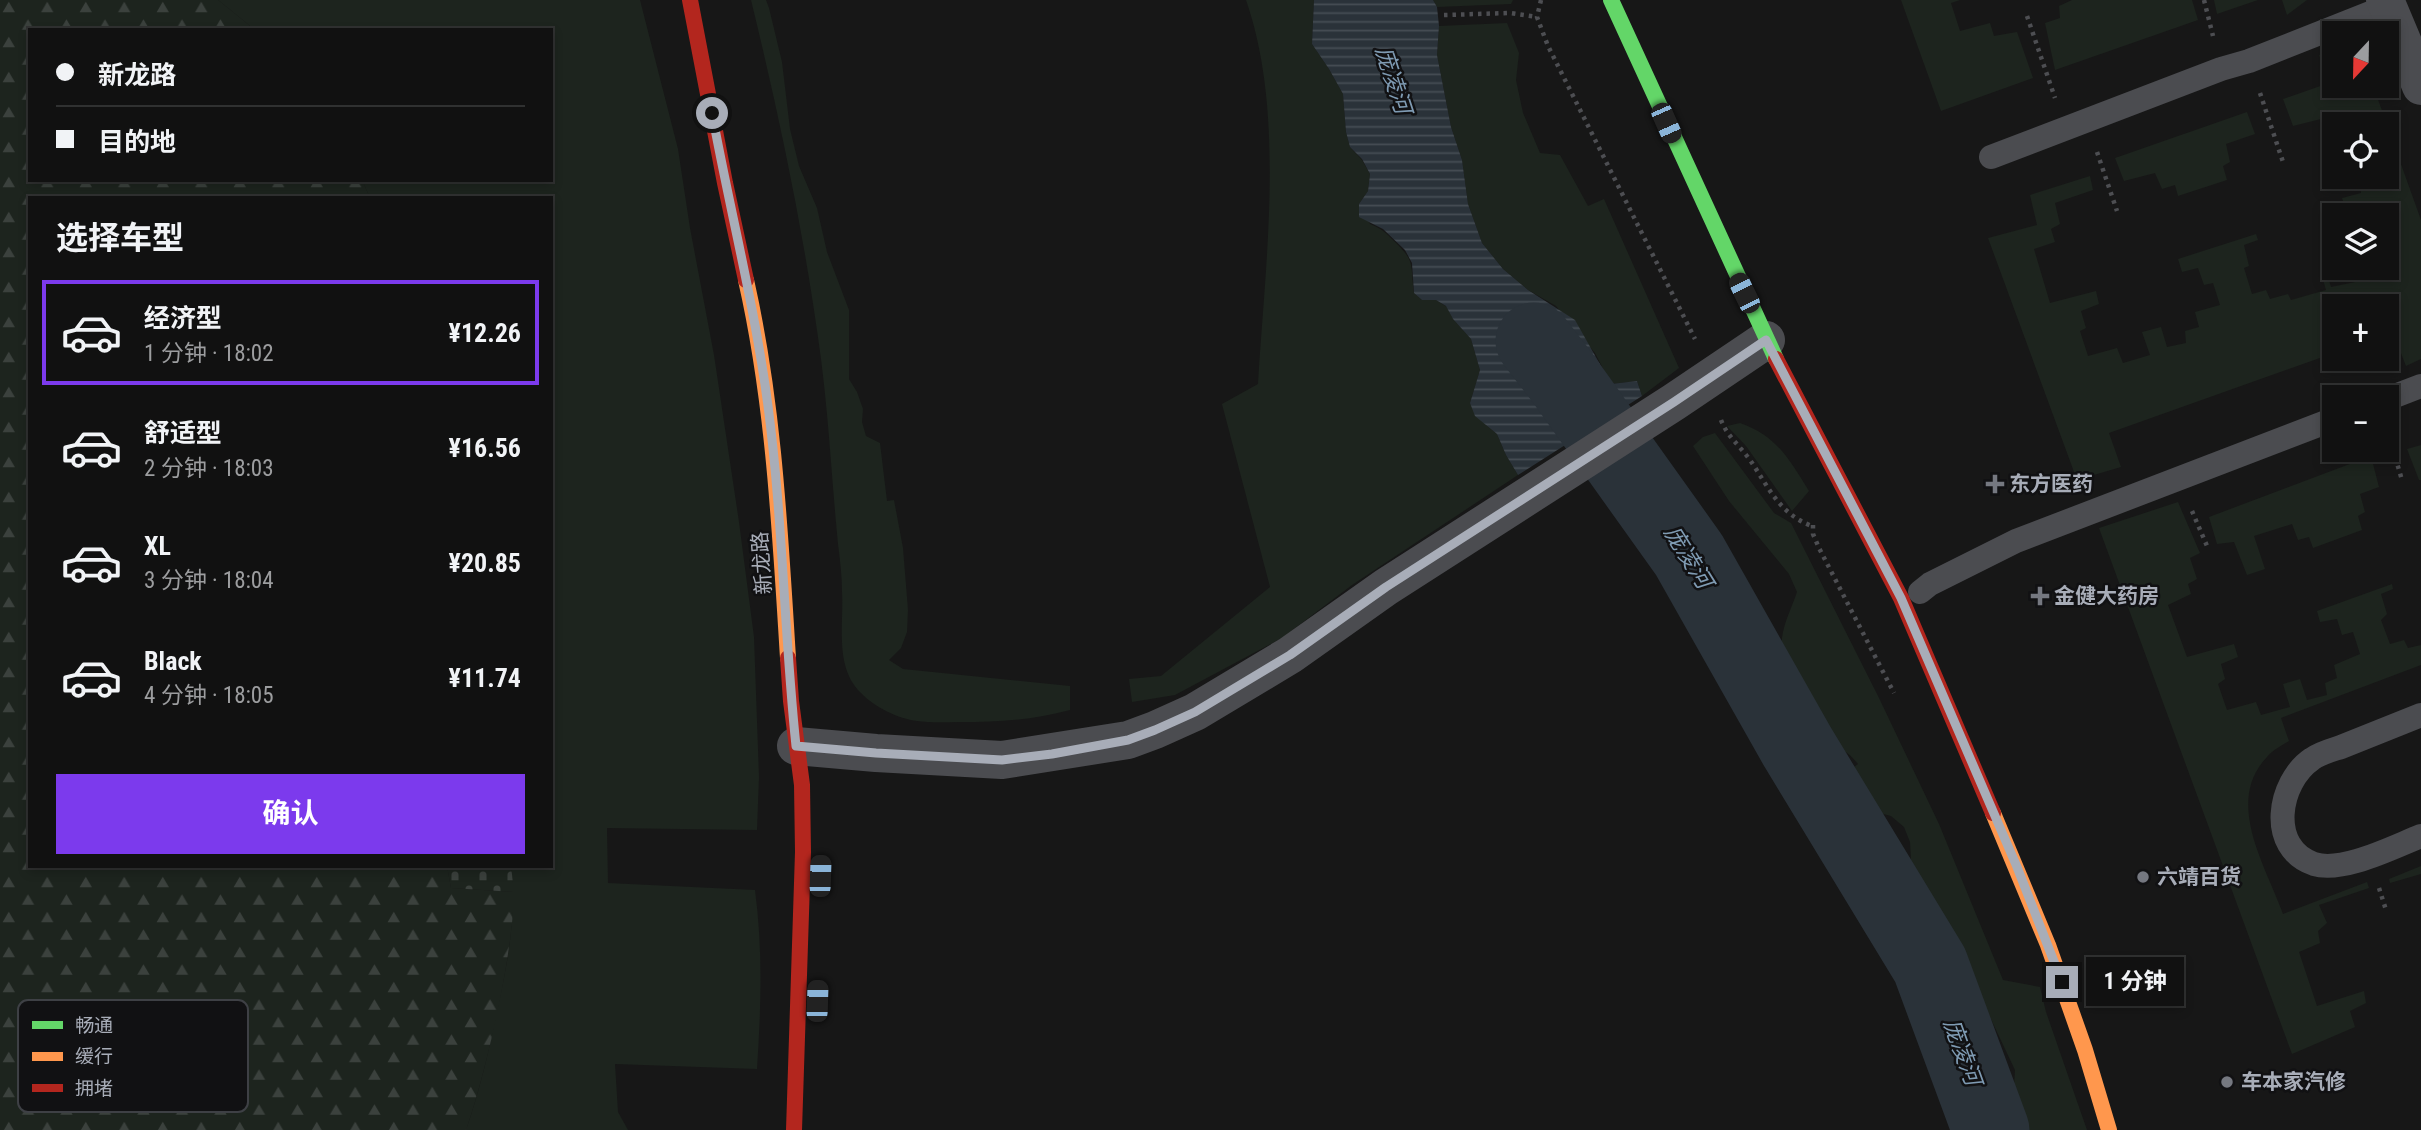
<!DOCTYPE html>
<html lang="zh">
<meta charset="utf-8">
<style>
:root{--surface:#111;--page:#1a1a1a;--text:#f1f3f6;--muted:#9c9d9f;--line:#303131;--accent:#7c3aed}
body{margin:0;font-family:"Roboto Condensed","Noto Sans SC",sans-serif;background:var(--page);color:var(--text);height:100vh;display:flex;flex-direction:column;font-size:26px;white-space:nowrap}
*{box-sizing:border-box;margin:0}
p{font-size:23px;color:var(--muted)}
.icon{flex:none;width:38px;height:38px;fill:none;stroke:currentColor;stroke-width:2;stroke-linecap:round;stroke-linejoin:round}
.map{position:relative;flex:1;overflow:hidden}
.panel{position:absolute;left:28px;top:196px;width:525px;height:672px;display:flex;flex-direction:column;background:var(--surface);border-radius:0px;box-shadow:0 4px 10px #0003,0 0 0 2px var(--line)}
.panel>*{flex:none}
.banner{position:absolute;left:28px;top:28px;width:525px;height:154px;border-radius:0px;box-shadow:0 4px 10px #0003,0 0 0 2px var(--line);display:grid;align-content:center;height:154px;padding:0 28px;background:var(--surface)}
.needle{width:46px;rotate:202deg}
.buttons{position:absolute;left:2322px;top:21px;display:grid;gap:14px}
.buttons a{display:grid;place-items:center;width:77px;height:77px;border-radius:0px;background:var(--surface);box-shadow:0 4px 10px #0003,0 0 0 2px var(--line);font-size:35px}
.end{position:absolute;width:32px;height:32px;margin:-16px;border:9px solid #a8adb8;background:#111;box-shadow:0 0 0 4px #111}
.from{border-radius:50%}
.bubble{position:absolute;height:49px;border-radius:0px;background:var(--surface);box-shadow:0 4px 10px #0003,0 0 0 2px var(--line);font-size:23px;font-weight:700;line-height:49px;text-align:center}
.car{position:absolute;width:21px;height:42px;margin:-21px -10px;border-radius:9px;box-shadow:0 0 5px 2px #0007;background:linear-gradient(#222 24%,#8ab4d8 0 40%,#222 0 76%,#8ab4d8 0 86%,#222 0)}
.banner b{display:flex;align-items:center;gap:24px;height:66px;font-size:26px}
.banner b+b{border-top:2px solid var(--line)}
.banner i{width:18px;height:18px;background:var(--text)}
ul{padding:0;list-style:none}
li{display:flex;align-items:center;gap:21px;height:105px;margin:0 14px 10px;padding:0 14px;border:4px solid transparent;border-radius:0px}
li div{flex:1}
li b{display:block;font-size:26px}
li em{font-style:normal;font-weight:700}
li.active{border-color:var(--accent)}
li>.icon{width:63px;height:63px;stroke-width:1.5}
h2{padding:0 28px;font-size:32px;line-height:84px}
.primary-button{display:flex;gap:14px;margin-top:auto;padding:14px 28px}
.primary-button a{flex:1;height:80px;border-radius:0px;background:var(--accent);color:#fff;font-size:28px;font-weight:700;line-height:80px;text-align:center}
.map>svg:first-child{display:block}
.grass{fill:#1d241e}
.forest{fill:url(#forest-firs)}
.cemetery{fill:url(#cemetery-stones)}
.water{fill:url(#water-rules)}
.lines{fill:none;stroke-linecap:round;stroke-linejoin:round}
.river{stroke:#2a3239;stroke-width:77}
.path{stroke:#4d4e52;stroke-width:4.5;stroke-dasharray:3.5 5;stroke-linecap:butt}
.lane{stroke:#4b4c50;stroke-width:24}
.street{stroke:#4b4c50;stroke-width:38}
.fast{stroke:#63d668;stroke-width:16}
.slow{stroke:#ff974d;stroke-width:16}
.jam{stroke:#b3261e;stroke-width:16}
.route{stroke:#a8adb8;stroke-width:9}
.poi-dot{fill:#757880;stroke:#111113;stroke-width:2.5}
.labels{text-anchor:middle;dominant-baseline:central;stroke-width:5;stroke-linejoin:round;paint-order:stroke}
.poi-label{font-size:21px;font-weight:bold;fill:#a8adb8;stroke:#111113;text-anchor:start}
.street-label{font-size:21px;fill:#a8adb8;stroke:#111113}
.water-label{font-size:23px;font-style:italic;fill:#7f9bb3;stroke:#111113}
.key{fill:#111113;stroke:#3e4045;stroke-width:2}
.key-label{font-size:19px;fill:#a8adb8}
</style>
<div class="map">
<svg width="2421" height="1130" viewBox="0 0 2421 1130">
<defs>
<pattern id="forest-firs" width="22" height="20" patternUnits="userSpaceOnUse" patternTransform="scale(1.75)"><rect width="22" height="20" fill="#1d241e"/><path d="M5 1l3.5 6h-7zM16 11l3.5 6h-7z" fill="#3b413d"/></pattern>
<pattern id="cemetery-stones" width="16" height="16" patternUnits="userSpaceOnUse" patternTransform="scale(1.75)"><rect width="16" height="16" fill="#1d241e"/><path d="M2 7V4a2 2 0 0 1 4 0v3zM10 15v-3a2 2 0 0 1 4 0v3z" fill="#3b413d"/></pattern>
<pattern id="water-rules" width="6" height="5" patternUnits="userSpaceOnUse" patternTransform="scale(1.75)"><rect width="6" height="5" fill="#2a3239"/><path d="M0 2.5h6" fill="none" stroke="#464d54"/></pattern>
</defs>
<rect width="100%" height="100%" fill="#171717"/>
<!-- grass -->
<g class="grass">
<path d="M218 0H640L678 149 690 228 714 355 739 522 754 637 759 777 757 830 607 828 608 883 755 890C763 950 761 1009 757 1069L615 1064 618 1112 628 1130H466C479 1092 488 1055 496 1016 507 966 517 917 511 866H551V198H370L362 180H551V30H255Z"/>
<path d="M751 0H766L769 8 782 62 790 129 799 166 817 208 827 252 849 310V379L857 392 863 409 862 422 866 436 880 443 887 501 894 500 903 548 908 610 907 632 901 648 889 660 903 669 1070 686V710C1034 720 997 722 960 722 946 722 931 723 917 721 899 719 874 707 861 693 834 667 844 625 842 592 842 576 840 560 838 544 832 483 829 421 821 359 805 238 780 119 751 0Z"/>
<path d="M1246 0H1314L1312 44 1329 69 1343 94 1346 132 1350 147 1362 160 1370 174 1368 191 1359 204 1370 224C1380 228 1384 231 1392 239 1416 262 1410 262 1414 293L1422 300H1436L1447 307 1453 319 1471 339 1480 370 1470 403 1486 425 1497 434 1506 455 1518 475 1352 585 1282 638 1175 695 1132 702 1129 679 1161 676 1270 587 1222 404 1258 384C1265 263 1286 115 1246 0Z"/>
<path d="M1433 0H1513L1511 4 1437 7Z"/>
<path d="M1901 0H1960L1951 3 1960 31 1990 23 1994 36 2017 32 2033 78 1941 111Z"/>
<path d="M2072 0H2192L2198 20 2055 70 2045 23 2060 18 2059 6Z"/>
<path d="M2214 0H2258L2217 14Z"/>
<path d="M2282 0H2307L2287 15Z"/>
<path d="M1507 23 1519 53 1516 80 1523 113 1540 153 1560 155 1588 206 1604 199 1679 368 1642 396 1637 381 1611 384 1595 353 1556 306 1528 290 1503 269 1482 243 1468 204 1462 160 1451 127 1437 55 1439 26Z"/>
<path d="M2334 49V86H2373L2387 124H2334V130L2328 131 2325 118 2293 126 2283 99 2329 83 2319 55Z"/>
<path d="M2247 112 2255 134 2226 144 2230 162 2223 166 2227 180 2178 196 2175 185 2162 189 2155 173 2124 181 2115 158Z"/>
<path d="M2387 125 2421 220V359L2406 366 2393 333 2387 334V306H2334V353L2109 433 2121 467 2077 480 1988 238 2037 225 2030 195 2090 176 2093 190 2055 203 2060 224 2051 229 2055 242 2034 249 2050 303 2096 291 2099 304 2081 311 2086 328 2080 331 2088 356 2117 348 2123 363 2150 355 2142 332 2161 327 2167 347 2186 343 2185 331 2199 327 2195 312 2220 305 2213 283 2204 285 2198 268 2182 272 2178 259 2256 234 2258 240 2244 245 2249 266 2244 268 2252 294 2266 290 2270 299 2288 294 2291 300 2326 290 2321 272 2326 270 2331 287 2360 281V273L2377 268H2387V247L2391 246 2387 215H2368L2366 209 2348 215 2342 198 2361 193 2360 185 2387 177Z"/>
<path d="M1740 423C1777 436 1789 459 1809 491L1792 511 1746 446 1727 426Z"/>
<path d="M1715 433 1774 513 1791 523 1879 698 1939 824 2003 980 2040 987 2046 1012 2087 1130H2016L2013 1104 2015 1070 1989 1015 1963 970 1960 944 1954 934 1920 891 1912 877 1910 842 1904 827 1891 816 1860 808 1848 795 1845 782 1850 770 1858 764C1842 743 1834 752 1818 738 1797 719 1778 666 1782 638 1784 622 1792 607 1797 592L1789 574 1729 501 1693 446 1703 437Z"/>
<path d="M2421 445V480H2419L2407 449Z"/>
<path d="M2371 456 2379 487 2360 494 2365 512 2358 516 2362 530 2313 548 2309 537 2298 540 2292 524 2254 536 2265 569 2247 575 2234 542 2217 544 2209 517Z"/>
<path d="M2178 502 2200 553 2190 558 2197 579 2188 584 2191 594 2168 605 2187 657 2234 644 2238 657 2221 664 2225 679 2218 684 2227 710 2256 702 2261 715 2290 707 2283 684 2300 679 2307 700 2327 695 2325 683 2337 678 2334 665 2360 654 2353 632 2342 635 2337 619 2320 622 2317 611 2392 584 2393 589 2381 594 2387 614 2381 620 2390 644 2404 640 2408 648 2421 645V665L2281 718 2289 741C2281 746 2273 750 2267 757 2224 802 2266 866 2283 914L2367 882 2369 888 2319 905 2327 923 2318 931 2320 943 2299 952 2317 1006 2364 991 2366 1003 2350 1011 2355 1027 2292 1054 2099 528Z"/>
<path d="M2421 866V874L2390 883 2389 879Z"/>
</g>
<!-- forest -->
<path class="forest" d="M0 0H218L255 30H30V180H362L370 198H30V866H447L451 888 514 892C513 933 505 974 497 1015 488 1054 479 1092 466 1130H0Z"/>
<!-- cemetery -->
<path class="cemetery" d="M447 866H511L514 892 451 888Z"/>
<!-- water -->
<path class="water" d="M1314 0H1433L1437 7 1439 26 1437 55 1451 127 1462 160 1468 204 1482 243 1503 269 1528 290 1575 320 1611 384 1637 381 1642 396 1518 475 1506 455 1497 434 1475 416 1470 403 1480 370 1471 339 1453 319 1446 306 1436 300H1422L1414 293 1412 263 1405 250 1383 229 1359 217V204L1368 191 1370 174 1362 159 1350 147 1346 132 1343 94 1329 69 1312 44Z"/>
<g class="lines">
<!-- river -->
<path class="river" d="M1534 341 1562 377 1689 555 1797 746 1930 965 1991 1130"/>
<!-- path -->
<g class="path">
<path d="M1541 0 1537 17 1548 46 1695 339"/>
<path d="M2204 0 2213 36"/>
<path d="M1444 15 1510 13 1537 17"/>
<path d="M2027 16 2055 98"/>
<path d="M2260 93 2284 165"/>
<path d="M2097 152 2117 211"/>
<path d="M1721 420C1727 436 1740 446 1750 460 1768 486 1779 514 1812 526"/>
<path d="M2388 433 2402 480"/>
<path d="M2192 511 2207 546"/>
<path d="M1813 525V534L1819 548 1894 693"/>
<path d="M2379 888 2386 910"/>
</g>
<!-- lane -->
<g class="lane">
<path d="M1991 157 2221 69 2249 61 2388 6"/>
<path d="M2387 399 2421 386"/>
<path d="M1920 592 1930 584 2016 541 2334 419"/>
<path d="M2421 715C2394 726 2368 736 2341 747 2332 750 2320 753 2312 759 2278 782 2267 848 2314 864 2343 873 2393 847 2421 836"/>
</g>
<!-- street -->
<g class="street">
<path d="M2385 0 2421 86"/>
<path d="M796 746 876 753 1002 760 1128 740 1155 730 1195 712 1290 655 1386 587 1674 402 1766 340"/>
</g>
<!-- fast -->
<path class="fast" d="M1611 0 1776 359"/>
<!-- slow -->
<g class="slow">
<path d="M746 280C774 404 780 531 788 658"/>
<path d="M1993 813 2048 945 2085 1050 2109 1130"/>
</g>
<!-- jam -->
<g class="jam">
<path d="M690 0 725 183 746 280"/>
<path d="M1776 359 1901 598 1993 813"/>
<path d="M788 658 791 701 802 785 803 852 794 1130"/>
</g>
</g>
<g class="lines">
<!-- route -->
<path class="route" d="M712 113C730 211 755 307 768 406 783 519 784 633 796 746L876 753 1002 760 1052 754 1128 740 1155 730 1195 712 1290 655 1386 587 1674 402 1766 340 1901 598 2017 867 2062 982"/>
</g>
<!-- markers -->
<g class="poi-dot">
<path d="M1991.5 473.5h7v7h7v7h-7v7h-7v-7h-7v-7h7z"/>
<path d="M2036.5 585.5h7v7h7v7h-7v7h-7v-7h-7v-7h7z"/>
<circle cx="2143" cy="877" r="7"/>
<circle cx="2227" cy="1082" r="7"/>
</g>
<g class="labels">
<!-- poi labels -->
<g class="poi-label">
<text x="2009" y="484">东方医药</text>
<text x="2054" y="596">金健大药房</text>
<text x="2157" y="877">六靖百货</text>
<text x="2241" y="1082">车本家汽修</text>
</g>
<!-- street labels -->
<g class="street-label">
<text transform="translate(762 563) rotate(-94)">新龙路</text>
</g>
<!-- water labels -->
<g class="water-label">
<text transform="translate(1393 80) rotate(72)">庞凌河</text>
<text transform="translate(1688 557) rotate(58)">庞凌河</text>
<text transform="translate(1962 1052) rotate(70)">庞凌河</text>
</g>
</g>
<!-- legend -->
<rect x="18" y="1000" width="230" height="112" rx="10" class="key"/>
<rect x="32" y="1021" width="31" height="8" fill="#63d668"/>
<rect x="32" y="1052" width="31" height="9" fill="#ff974d"/>
<rect x="32" y="1084" width="31" height="8" fill="#b3261e"/>
<g class="key-label">
<text x="75" y="1032">畅通</text>
<text x="75" y="1063">缓行</text>
<text x="75" y="1095">拥堵</text>
</g>
</svg>
<div class="buttons">
<a><svg class="needle" viewBox="-14 -14 28 28"><path d="M0-13l5 13h-10z" fill="#e53935"/><path d="M0 13l5-13h-10z" fill="#9c9d9f"/></svg></a>
<a><svg class="icon" aria-label="locate" viewBox="0 0 24 24"><circle cx="12" cy="12" r="6"/><path d="M12 2v4M12 18v4M2 12h4M18 12h4"/></svg></a>
<a><svg class="icon" aria-label="layers" viewBox="0 0 24 24"><path d="M12 4l9 5-9 5-9-5zM3 14l9 5 9-5"/></svg></a>
<a>+</a>
<a>−</a>
</div>
<i class="end from" style="left:712px;top:113px"></i>
<i class="end" style="left:2062px;top:982px"></i>
<div class="bubble" style="left:2086px;top:957px;width:98px">1 分钟</div>
<i class="car" style="left:1666px;top:123px;rotate:156deg"></i>
<i class="car" style="left:1744px;top:293px;rotate:334deg"></i>
<i class="car" style="left:820px;top:876px;rotate:2deg"></i>
<i class="car" style="left:817px;top:1001px;rotate:2deg"></i>
<div class="banner">
<b><i class="from"></i>新龙路</b>
<b><i></i>目的地</b>
</div>
<section class="panel">
<h2>选择车型</h2>
<ul>
<li class="active"><svg class="icon" aria-label="car" viewBox="0 0 24 24"><path d="M5 17H2v-5l4-1 3-4h7l3 4 3 1v5h-3M9 17h6M6 11h13"/><circle cx="7" cy="17" r="2"/><circle cx="17" cy="17" r="2"/></svg><div><b>经济型</b><p>1 分钟 · 18:02</p></div><em>¥12.26</em></li>
<li><svg class="icon" aria-label="car" viewBox="0 0 24 24"><path d="M5 17H2v-5l4-1 3-4h7l3 4 3 1v5h-3M9 17h6M6 11h13"/><circle cx="7" cy="17" r="2"/><circle cx="17" cy="17" r="2"/></svg><div><b>舒适型</b><p>2 分钟 · 18:03</p></div><em>¥16.56</em></li>
<li><svg class="icon" aria-label="car" viewBox="0 0 24 24"><path d="M5 17H2v-5l4-1 3-4h7l3 4 3 1v5h-3M9 17h6M6 11h13"/><circle cx="7" cy="17" r="2"/><circle cx="17" cy="17" r="2"/></svg><div><b>XL</b><p>3 分钟 · 18:04</p></div><em>¥20.85</em></li>
<li><svg class="icon" aria-label="car" viewBox="0 0 24 24"><path d="M5 17H2v-5l4-1 3-4h7l3 4 3 1v5h-3M9 17h6M6 11h13"/><circle cx="7" cy="17" r="2"/><circle cx="17" cy="17" r="2"/></svg><div><b>Black</b><p>4 分钟 · 18:05</p></div><em>¥11.74</em></li>
</ul>
<div class="primary-button"><a>确认</a></div>
</section>
</div>
